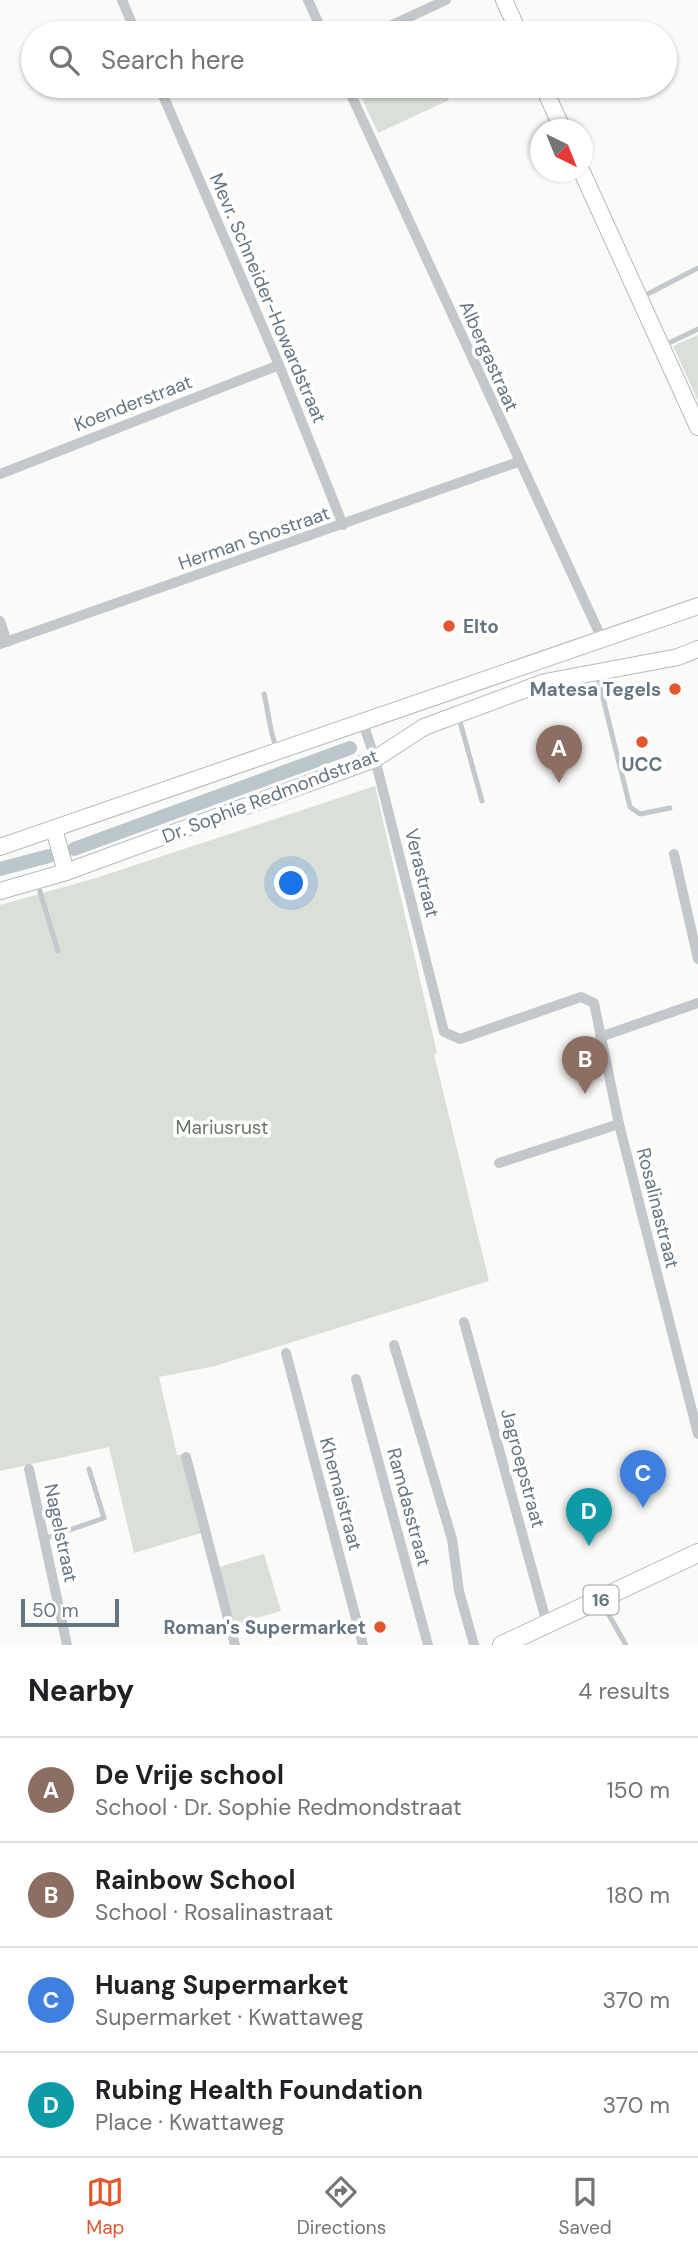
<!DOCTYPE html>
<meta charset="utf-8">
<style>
:root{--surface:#fff;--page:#f2f2f2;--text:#202124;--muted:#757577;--line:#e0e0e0;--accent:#e4572e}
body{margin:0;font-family:"DM Sans",sans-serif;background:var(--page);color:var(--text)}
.compass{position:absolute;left:530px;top:119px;width:63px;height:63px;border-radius:50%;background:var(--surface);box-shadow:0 2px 5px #0004;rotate:137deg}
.scale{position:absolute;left:21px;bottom:18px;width:98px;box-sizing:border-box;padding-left:7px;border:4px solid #657683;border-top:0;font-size:19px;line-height:24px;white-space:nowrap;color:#657683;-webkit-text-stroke:5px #fff;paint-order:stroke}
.you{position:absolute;left:292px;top:884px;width:24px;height:24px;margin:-18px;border:5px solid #fff;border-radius:50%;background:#1a73e8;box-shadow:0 0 0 10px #1a73e833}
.badge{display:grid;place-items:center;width:46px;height:46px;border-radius:50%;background:var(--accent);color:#fff;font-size:23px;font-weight:700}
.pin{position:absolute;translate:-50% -58px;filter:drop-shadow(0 2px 4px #0008)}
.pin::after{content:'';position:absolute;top:37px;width:24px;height:21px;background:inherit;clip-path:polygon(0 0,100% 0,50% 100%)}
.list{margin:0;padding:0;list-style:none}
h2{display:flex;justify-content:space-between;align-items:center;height:91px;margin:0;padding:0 28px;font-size:30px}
h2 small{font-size:23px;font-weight:400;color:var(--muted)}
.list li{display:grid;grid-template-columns:46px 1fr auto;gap:21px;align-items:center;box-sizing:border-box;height:105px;padding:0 28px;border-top:2px solid var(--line)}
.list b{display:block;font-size:26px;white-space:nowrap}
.list p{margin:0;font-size:23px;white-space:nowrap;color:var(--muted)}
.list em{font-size:23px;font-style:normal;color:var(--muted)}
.icon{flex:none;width:38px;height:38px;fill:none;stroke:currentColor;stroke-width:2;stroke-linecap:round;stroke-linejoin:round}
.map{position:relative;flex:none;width:698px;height:1645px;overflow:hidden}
.search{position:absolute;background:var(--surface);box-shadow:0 2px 5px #0004;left:21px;right:21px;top:21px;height:77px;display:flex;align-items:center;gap:18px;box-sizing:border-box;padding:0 24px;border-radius:38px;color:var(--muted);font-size:26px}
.sheet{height:511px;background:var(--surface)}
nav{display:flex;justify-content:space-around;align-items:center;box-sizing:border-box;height:98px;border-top:2px solid var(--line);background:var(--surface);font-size:19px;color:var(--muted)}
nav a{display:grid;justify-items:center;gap:4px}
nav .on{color:var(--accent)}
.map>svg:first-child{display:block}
.green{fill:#dadfd7}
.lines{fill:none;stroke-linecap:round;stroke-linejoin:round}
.canal{stroke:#bbc7cb;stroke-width:14}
.secondary-casing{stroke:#b3babf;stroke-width:18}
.primary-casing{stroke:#b5babe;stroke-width:20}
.lane{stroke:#c3c8cc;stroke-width:5}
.street{stroke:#c3c8cc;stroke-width:10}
.secondary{stroke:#fff;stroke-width:16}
.primary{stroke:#fff;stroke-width:18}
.poi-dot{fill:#e4572e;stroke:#fff;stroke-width:2.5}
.labels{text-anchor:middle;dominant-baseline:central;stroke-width:7;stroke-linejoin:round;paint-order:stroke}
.shield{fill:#fff;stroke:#939fa8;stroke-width:2}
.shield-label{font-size:18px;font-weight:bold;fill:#657683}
.street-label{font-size:19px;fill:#657683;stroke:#fff}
.poi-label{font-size:19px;font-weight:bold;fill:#657683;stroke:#fff;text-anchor:end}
.park-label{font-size:19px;fill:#687a64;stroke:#fff}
</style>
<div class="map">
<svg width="698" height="1645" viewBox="0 0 698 1645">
<rect width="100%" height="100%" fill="#fafaf8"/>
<g class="green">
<polygon points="356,86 443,86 449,100 378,133"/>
<polygon points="698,335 698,401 673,346"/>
<polygon points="375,786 437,1053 434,1054 489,1281 215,1366 159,1377 177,1455 181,1455 201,1533 134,1553 109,1447 0,1471 0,905 96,878"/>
<polygon points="264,1554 281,1611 235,1624 219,1567"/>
</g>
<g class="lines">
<g class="canal">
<polyline points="74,849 350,748"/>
<polyline points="0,869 49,856"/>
</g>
<defs>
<g id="secondary">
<polyline points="504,0 519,33"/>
<polyline points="543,86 563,130"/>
<polyline points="582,172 698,427"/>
<polyline points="54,829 66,872"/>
<polyline points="0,847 698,606"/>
<polyline points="0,891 66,872 375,759 424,727 545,682 678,657 698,649"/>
</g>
<polyline id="primary" points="502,1645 698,1553"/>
</defs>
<use href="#secondary" class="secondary-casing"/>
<use href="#primary" class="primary-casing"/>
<g class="lane">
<polyline points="642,297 698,268"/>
<polyline points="663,346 698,329"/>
<polyline points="597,674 630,807 640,814 670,808"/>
<path d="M 264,694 C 269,713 269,731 277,749"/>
<polyline points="459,718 482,801"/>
<polyline points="37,882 58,951"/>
<polyline points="44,1539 104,1518 89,1469"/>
<polyline points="602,1603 626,1645"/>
</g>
<g class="street">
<polyline points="122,0 136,33"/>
<polyline points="308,0 323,33"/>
<polyline points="375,33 446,0"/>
<polyline points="159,86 279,365 343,525"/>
<polyline points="347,86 602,639"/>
<polyline points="0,474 279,365"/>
<polyline points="0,621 7,642"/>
<polyline points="0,644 518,462"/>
<polyline points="363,723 375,759 444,1032 460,1039 581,997 594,1003 619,1124 698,1434"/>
<polyline points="674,854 698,959"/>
<polyline points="600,1037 698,1003"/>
<polyline points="499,1163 619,1124"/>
<polyline points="464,1322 547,1624"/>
<polyline points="394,1345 452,1539 459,1591 474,1645"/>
<polyline points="286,1353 363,1645"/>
<polyline points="356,1379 428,1645"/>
<polyline points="186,1457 235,1645"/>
<polyline points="29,1469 67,1645"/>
</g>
<use href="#secondary" class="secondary"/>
<use href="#primary" class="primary"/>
</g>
<g class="poi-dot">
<circle cx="449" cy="626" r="7"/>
<circle cx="675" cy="689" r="7"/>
<circle cx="642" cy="742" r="7"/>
<circle cx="380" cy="1627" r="7"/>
</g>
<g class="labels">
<rect class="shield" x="583.5" y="1585.5" width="35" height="29" rx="5"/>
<g class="shield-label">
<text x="601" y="1600">16</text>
</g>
<g class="street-label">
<text transform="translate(268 298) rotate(67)">Mevr. Schneider-Howardstraat</text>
<text transform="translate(489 356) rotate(66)">Albergastraat</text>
<text transform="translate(133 403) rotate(-21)">Koenderstraat</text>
<text transform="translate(254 538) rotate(-19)">Herman Snostraat</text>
<text transform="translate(270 796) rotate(-21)">Dr. Sophie Redmondstraat</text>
<text transform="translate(422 873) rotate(76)">Verastraat</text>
<text transform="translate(658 1208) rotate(76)">Rosalinastraat</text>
<text transform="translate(523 1468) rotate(75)">Jagroepstraat</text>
<text transform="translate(341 1494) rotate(75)">Khemaistraat</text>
<text transform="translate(409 1507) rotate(75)">Ramdasstraat</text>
<text transform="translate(61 1533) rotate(78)">Nagelstraat</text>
</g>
<g class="poi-label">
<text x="463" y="626" text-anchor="start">Elto</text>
<text x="661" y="689">Matesa Tegels</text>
<text x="642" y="764" text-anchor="middle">UCC</text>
<text x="366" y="1627">Roman's Supermarket</text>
</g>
<g class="park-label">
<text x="222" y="1127">Mariusrust</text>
</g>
</g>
</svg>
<svg class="compass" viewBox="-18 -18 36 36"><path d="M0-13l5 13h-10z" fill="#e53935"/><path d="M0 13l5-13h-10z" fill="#757577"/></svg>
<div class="scale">50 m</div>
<div class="you"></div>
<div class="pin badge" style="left:559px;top:783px;background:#8d6e63">A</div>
<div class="pin badge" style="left:585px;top:1094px;background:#8d6e63">B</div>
<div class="pin badge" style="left:643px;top:1508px;background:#3f7fe0">C</div>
<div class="pin badge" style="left:589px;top:1546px;background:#0f9aa8">D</div>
<div class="search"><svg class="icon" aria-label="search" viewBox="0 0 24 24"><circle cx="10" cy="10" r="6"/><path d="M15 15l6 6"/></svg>Search here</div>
</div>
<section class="sheet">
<h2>Nearby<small>4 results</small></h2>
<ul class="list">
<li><span class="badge" style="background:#8d6e63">A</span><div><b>De Vrije school</b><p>School · Dr. Sophie Redmondstraat</p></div><em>150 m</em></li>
<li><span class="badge" style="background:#8d6e63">B</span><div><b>Rainbow School</b><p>School · Rosalinastraat</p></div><em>180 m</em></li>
<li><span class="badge" style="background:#3f7fe0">C</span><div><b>Huang Supermarket</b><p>Supermarket · Kwattaweg</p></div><em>370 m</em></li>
<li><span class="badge" style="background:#0f9aa8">D</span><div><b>Rubing Health Foundation</b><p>Place · Kwattaweg</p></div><em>370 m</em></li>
</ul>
</section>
<nav>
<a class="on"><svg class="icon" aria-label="map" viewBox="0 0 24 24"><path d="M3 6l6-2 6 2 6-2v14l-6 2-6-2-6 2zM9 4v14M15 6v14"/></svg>Map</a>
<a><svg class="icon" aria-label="directions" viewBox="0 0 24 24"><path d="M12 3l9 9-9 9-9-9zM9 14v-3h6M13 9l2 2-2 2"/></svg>Directions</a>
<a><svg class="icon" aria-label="saved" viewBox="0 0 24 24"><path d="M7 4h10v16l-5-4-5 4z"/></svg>Saved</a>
</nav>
